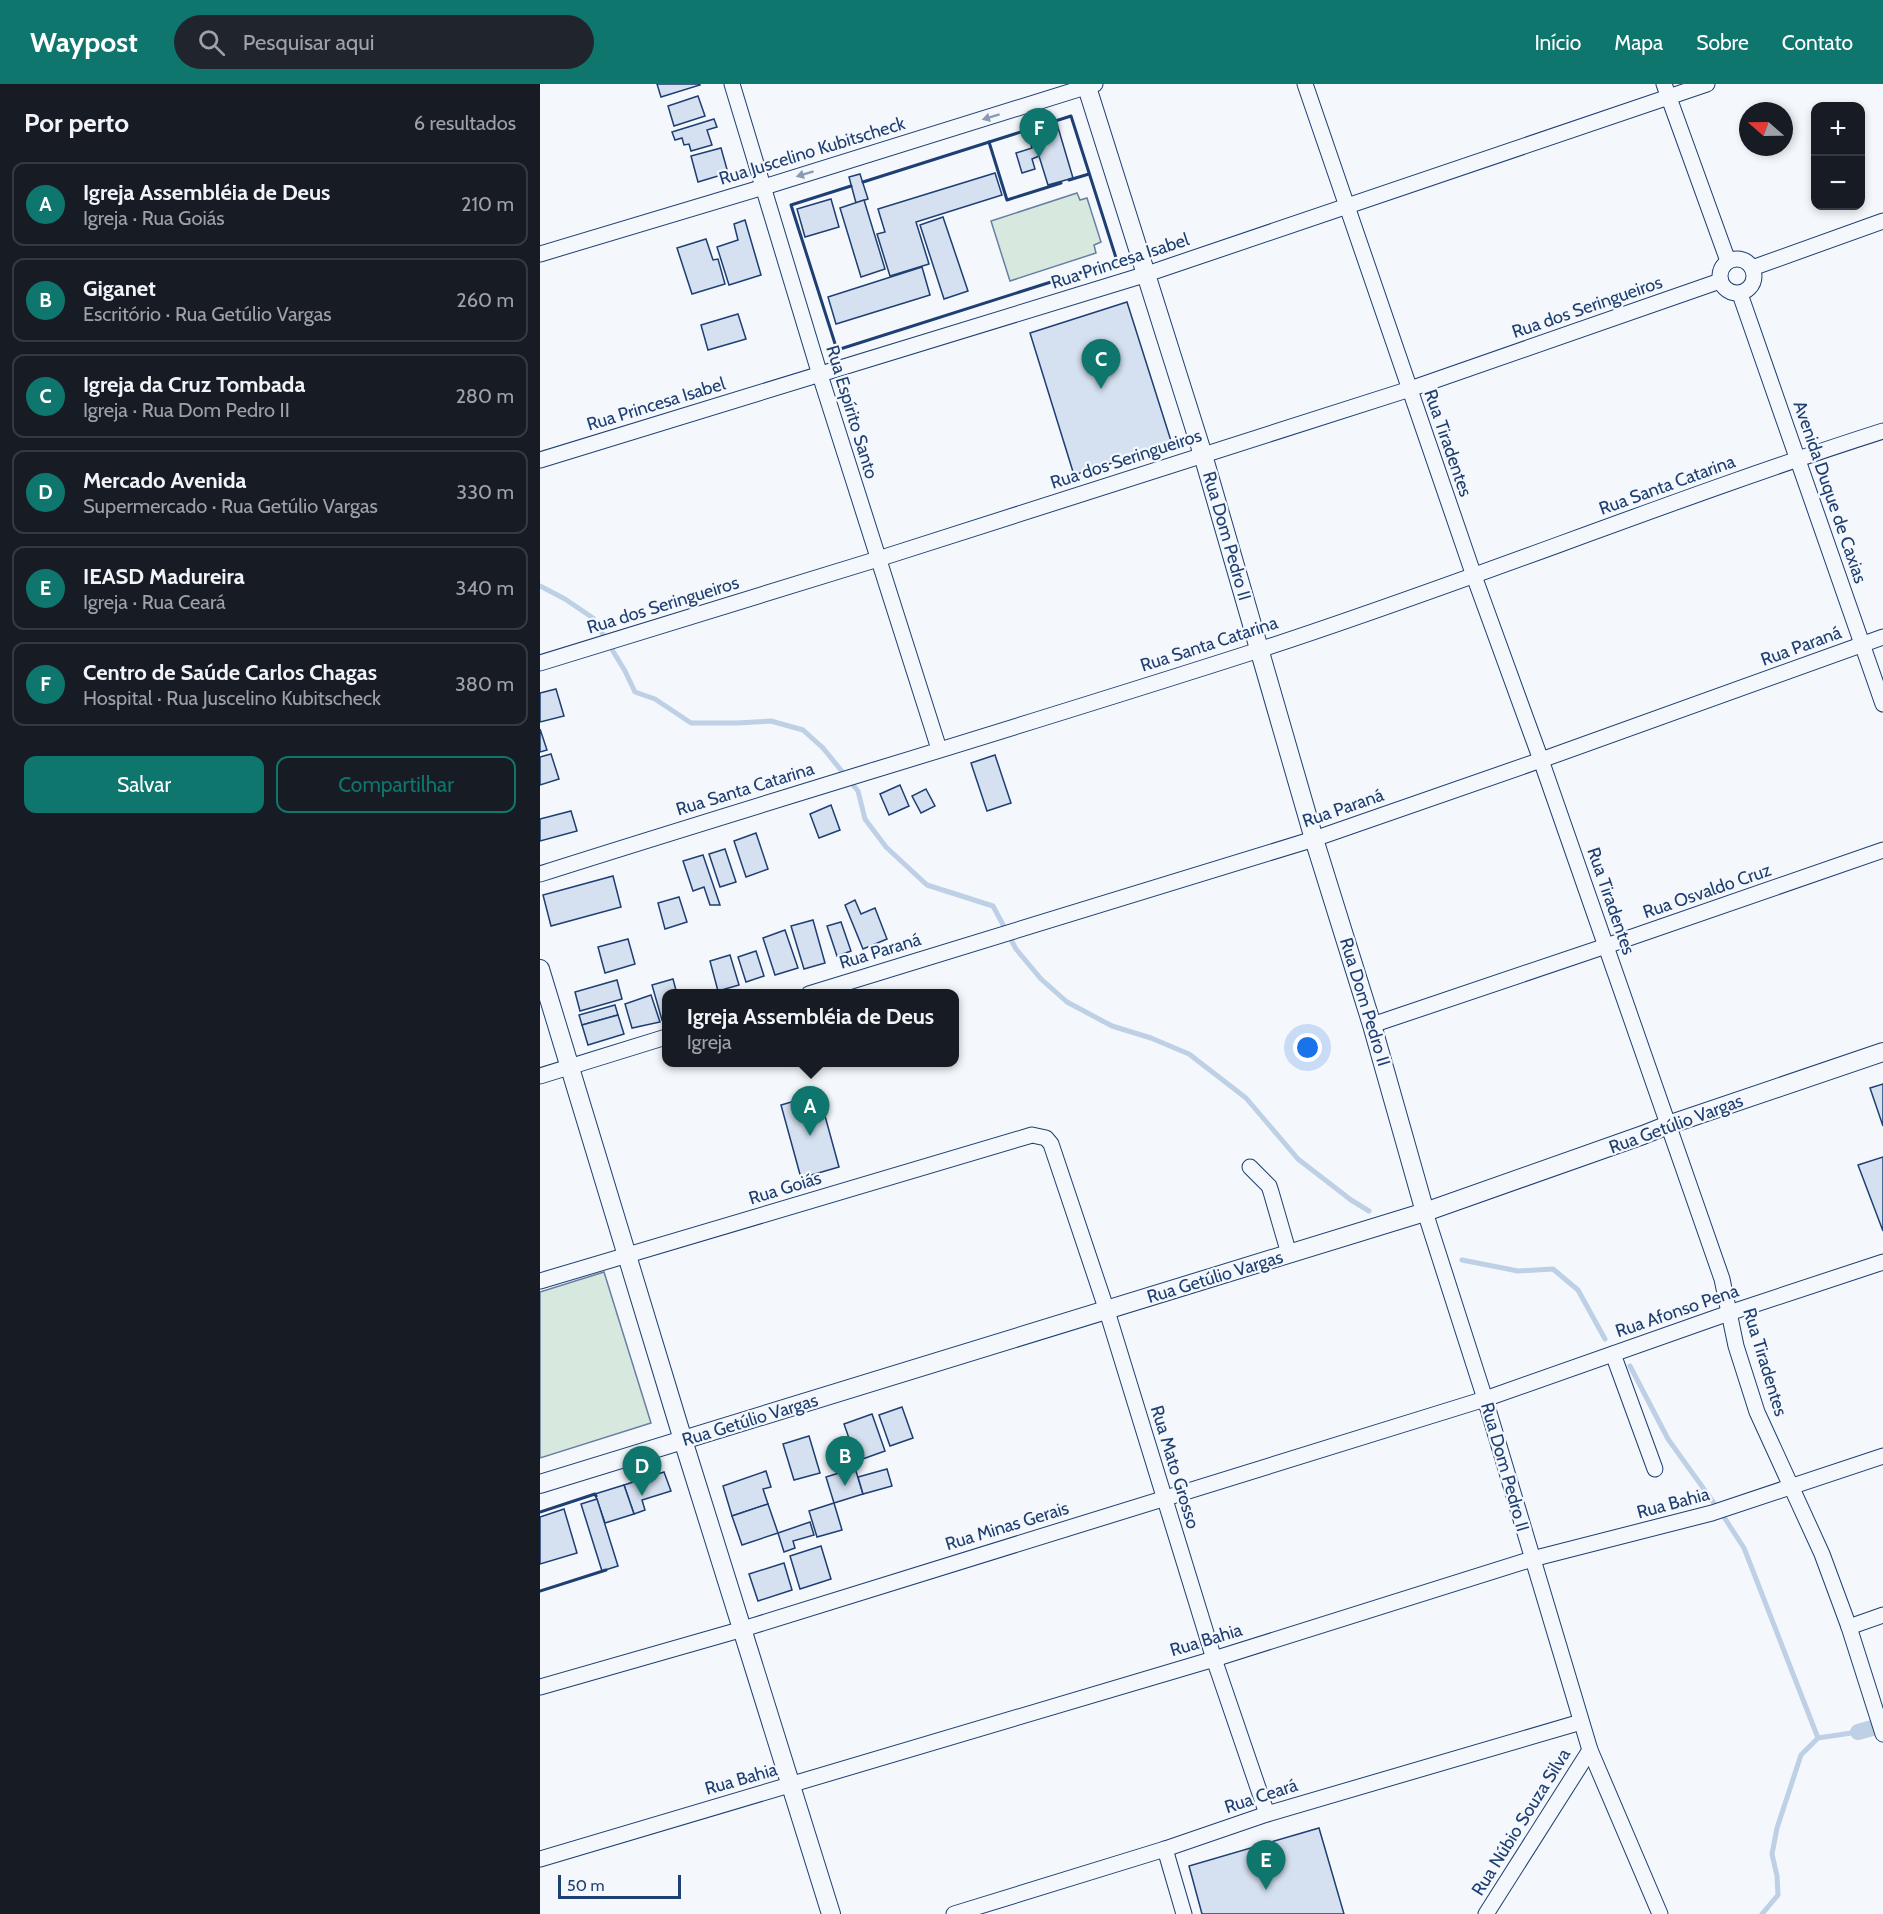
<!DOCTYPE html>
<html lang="pt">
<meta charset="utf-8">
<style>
:root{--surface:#171b24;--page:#20242c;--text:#f1f3f6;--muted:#9ea1a6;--line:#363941;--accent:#0f766e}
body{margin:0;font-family:Cabin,sans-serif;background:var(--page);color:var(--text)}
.controls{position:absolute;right:18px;top:18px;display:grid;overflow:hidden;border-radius:12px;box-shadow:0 3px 9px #0003}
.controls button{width:54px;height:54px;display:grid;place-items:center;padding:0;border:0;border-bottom:2px solid var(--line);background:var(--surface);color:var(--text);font:30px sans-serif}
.compass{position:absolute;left:1199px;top:18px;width:54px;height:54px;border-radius:50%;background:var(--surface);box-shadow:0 3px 9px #0003;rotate:290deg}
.scale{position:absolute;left:18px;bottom:15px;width:123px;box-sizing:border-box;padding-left:6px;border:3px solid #1d3f73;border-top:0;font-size:16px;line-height:21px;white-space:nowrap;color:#1d3f73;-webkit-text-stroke:4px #f4f7fb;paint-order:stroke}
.you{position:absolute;left:768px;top:964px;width:21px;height:21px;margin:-15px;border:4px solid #fff;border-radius:50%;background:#1a73e8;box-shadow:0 0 0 9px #1a73e833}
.badge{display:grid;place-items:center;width:39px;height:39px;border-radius:50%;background:var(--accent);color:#fff;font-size:20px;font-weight:700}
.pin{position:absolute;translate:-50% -50px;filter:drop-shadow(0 2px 3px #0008)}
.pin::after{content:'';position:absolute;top:32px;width:21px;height:18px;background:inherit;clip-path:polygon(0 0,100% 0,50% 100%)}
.popup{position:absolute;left:122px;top:905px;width:297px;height:78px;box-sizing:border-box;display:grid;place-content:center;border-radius:12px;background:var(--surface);filter:drop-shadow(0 2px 4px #0005);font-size:20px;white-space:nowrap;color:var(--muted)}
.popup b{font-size:22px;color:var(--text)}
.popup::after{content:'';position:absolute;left:50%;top:100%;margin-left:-12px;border:12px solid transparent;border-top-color:var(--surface)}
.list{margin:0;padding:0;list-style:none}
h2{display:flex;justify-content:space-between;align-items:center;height:78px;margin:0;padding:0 24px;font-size:26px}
h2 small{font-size:20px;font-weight:400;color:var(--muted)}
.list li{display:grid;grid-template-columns:39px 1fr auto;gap:18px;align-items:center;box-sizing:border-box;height:84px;margin:0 12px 12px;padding:0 12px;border:2px solid var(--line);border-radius:12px}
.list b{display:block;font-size:22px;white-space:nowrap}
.list p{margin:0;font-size:20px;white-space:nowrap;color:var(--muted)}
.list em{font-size:20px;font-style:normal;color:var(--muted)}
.actions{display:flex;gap:12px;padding:18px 24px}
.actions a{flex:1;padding:14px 0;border:2px solid var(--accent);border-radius:12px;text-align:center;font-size:21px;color:var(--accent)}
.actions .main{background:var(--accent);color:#fff}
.icon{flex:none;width:33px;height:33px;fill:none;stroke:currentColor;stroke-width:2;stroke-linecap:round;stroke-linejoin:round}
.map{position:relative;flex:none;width:1343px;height:1830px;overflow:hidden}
header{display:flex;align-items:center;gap:36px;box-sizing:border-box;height:84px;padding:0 30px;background:var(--accent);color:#fff}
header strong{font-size:28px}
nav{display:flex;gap:33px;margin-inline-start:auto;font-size:21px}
.search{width:420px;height:54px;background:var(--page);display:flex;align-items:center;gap:15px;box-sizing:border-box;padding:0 21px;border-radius:33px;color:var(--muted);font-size:22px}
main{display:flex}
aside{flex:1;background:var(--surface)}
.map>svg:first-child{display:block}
.green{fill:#d7e8df;stroke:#687fa3;stroke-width:1.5}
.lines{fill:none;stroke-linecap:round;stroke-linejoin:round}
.stream{stroke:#bed0e5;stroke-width:5}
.canal{stroke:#bed0e5;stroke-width:16}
.building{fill:#d5e0f0;stroke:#1d3f73;stroke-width:1.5}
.minor-casing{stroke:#1d3f73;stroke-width:17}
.tertiary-casing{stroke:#1d3f73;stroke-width:20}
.minor{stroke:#f4f7fb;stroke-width:15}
.tertiary{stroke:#f4f7fb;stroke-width:18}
.wall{stroke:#1d3f73;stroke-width:3}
.oneway{fill:#889bb7}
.labels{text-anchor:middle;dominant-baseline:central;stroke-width:4.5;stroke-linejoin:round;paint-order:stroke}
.street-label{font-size:18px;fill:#1d3f73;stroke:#f4f7fb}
</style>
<header>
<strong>Waypost</strong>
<div class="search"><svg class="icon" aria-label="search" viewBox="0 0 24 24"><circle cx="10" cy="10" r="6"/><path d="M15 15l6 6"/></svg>Pesquisar aqui</div>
<nav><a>Início</a><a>Mapa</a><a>Sobre</a><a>Contato</a></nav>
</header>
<main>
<aside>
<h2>Por perto<small>6 resultados</small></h2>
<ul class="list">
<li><span class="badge">A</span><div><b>Igreja Assembléia de Deus</b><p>Igreja · Rua Goiás</p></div><em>210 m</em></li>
<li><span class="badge">B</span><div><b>Giganet</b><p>Escritório · Rua Getúlio Vargas</p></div><em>260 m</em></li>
<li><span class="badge">C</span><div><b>Igreja da Cruz Tombada</b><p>Igreja · Rua Dom Pedro II</p></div><em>280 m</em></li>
<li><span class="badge">D</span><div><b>Mercado Avenida</b><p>Supermercado · Rua Getúlio Vargas</p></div><em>330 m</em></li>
<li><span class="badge">E</span><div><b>IEASD Madureira</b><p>Igreja · Rua Ceará</p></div><em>340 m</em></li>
<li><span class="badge">F</span><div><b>Centro de Saúde Carlos Chagas</b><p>Hospital · Rua Juscelino Kubitscheck</p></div><em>380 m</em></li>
</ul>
<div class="actions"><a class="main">Salvar</a><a>Compartilhar</a></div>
</aside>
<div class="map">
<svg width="1343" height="1830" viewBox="0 0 1343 1830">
<rect width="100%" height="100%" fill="#f4f7fb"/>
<g class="green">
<polygon points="537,109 540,116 547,114 561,158 554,161 556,169 470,197 451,137"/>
<polygon points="64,1188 111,1339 0,1374 0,1208"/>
</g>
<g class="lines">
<g class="stream">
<polyline points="0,502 25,515 53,534 85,587 95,608 115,615 151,639 197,639 231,637 263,646 283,664 318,707 325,735 346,763 387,801 453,822 476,865 501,895 527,918 572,942 611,954 649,970 706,1014 758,1075 811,1116 829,1127"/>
<polyline points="922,1176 978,1187 1013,1185 1038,1206 1065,1255"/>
<polyline points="1090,1282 1128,1355 1184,1433 1204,1464 1278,1654"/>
<polyline points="1222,1830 1238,1811 1237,1792 1232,1770 1237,1744 1261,1671 1278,1654 1318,1648"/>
</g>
<polyline class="canal" points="1318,1648 1343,1641"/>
</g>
<g class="building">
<polygon points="117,0 159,0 160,1 121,13"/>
<polygon points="158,12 165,32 134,42 128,22"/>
<polygon points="174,35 177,43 167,46 172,61 151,67 149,60 144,61 142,54 135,56 132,48"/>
<polygon points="517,40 533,94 508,101 499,72 492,75 495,85 482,89 476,69 492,64 488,50"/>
<polygon points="181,64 188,89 158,98 151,72"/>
<polygon points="455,89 462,111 376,138 389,180 350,192 337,150 345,148 338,125"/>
<polygon points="320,90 328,115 316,119 309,93"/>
<polygon points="291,115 299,143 265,153 257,125"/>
<polygon points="324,116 345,185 321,193 300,124"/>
<polygon points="403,133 428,207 404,215 380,141"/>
<polygon points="205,136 221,191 189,201 177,163 198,156 194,140"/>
<polygon points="166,155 173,176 178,175 185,200 152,210 137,164"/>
<polygon points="382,183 390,211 296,240 288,213"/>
<polygon points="587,218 632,360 534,391 490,249"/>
<polygon points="198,230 206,255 168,266 161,241"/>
<polygon points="16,605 24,632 0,638 0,609"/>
<polygon points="0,645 7,666 0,668"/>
<polygon points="11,670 19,695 0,701 0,673"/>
<polygon points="455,671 471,719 447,727 431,679"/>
<polygon points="360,701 369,722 349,731 340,710"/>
<polygon points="386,705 395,722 381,729 372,712"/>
<polygon points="291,721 300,746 279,754 270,730"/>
<polygon points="31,727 37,747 0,757 0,735"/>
<polygon points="216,749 228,785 206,793 194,757"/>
<polygon points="185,765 196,798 180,803 169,770"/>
<polygon points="163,771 180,821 170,821 164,803 153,807 143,777"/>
<polygon points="73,792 81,823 11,842 3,811"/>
<polygon points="139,813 147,838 125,845 118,819"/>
<polygon points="315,816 321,830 335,824 347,855 323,865 305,821"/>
<polygon points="273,836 285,879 264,885 251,842"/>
<polygon points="301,838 311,867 297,872 287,842"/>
<polygon points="245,846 258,884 235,891 223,854"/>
<polygon points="88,855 95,880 65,889 58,863"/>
<polygon points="216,867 224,892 206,898 198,873"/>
<polygon points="190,871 199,901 178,907 170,877"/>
<polygon points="133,895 137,910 126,910 126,935 122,936 112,901"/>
<polygon points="77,896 82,915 40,927 35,908"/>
<polygon points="111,911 120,938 92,944 85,920"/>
<polygon points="75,921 78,931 42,941 39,931"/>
<polygon points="78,931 84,950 48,961 42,941"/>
<polygon points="1343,1000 1343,1042 1330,1004"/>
<polygon points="279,1010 299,1083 261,1094 241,1021"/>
<polygon points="1343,1073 1343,1147 1318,1081"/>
<polygon points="362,1323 373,1354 350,1362 339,1331"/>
<polygon points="332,1330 345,1367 317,1377 304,1340"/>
<polygon points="269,1352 280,1389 254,1396 243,1360"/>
<polygon points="315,1384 323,1410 294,1419 286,1393"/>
<polygon points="347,1385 352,1402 323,1410 318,1393"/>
<polygon points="226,1387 231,1403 223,1405 228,1420 192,1432 183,1402"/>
<polygon points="124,1388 131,1407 102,1416 105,1426 94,1430 84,1401"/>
<polygon points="84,1401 94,1430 65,1439 55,1410"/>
<polygon points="57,1415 78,1482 62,1487 41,1420"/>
<polygon points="294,1419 302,1446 277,1453 269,1427"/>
<polygon points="228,1420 238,1449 202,1461 192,1432"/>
<polygon points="24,1425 37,1469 0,1480 0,1433"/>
<polygon points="270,1438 274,1451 253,1457 255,1464 244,1468 238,1449"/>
<polygon points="281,1462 291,1495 260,1505 250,1472"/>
<polygon points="244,1479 252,1506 218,1517 209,1490"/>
<polygon points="779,1744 804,1830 662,1830 649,1782"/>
</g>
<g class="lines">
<defs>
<g id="minor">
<polyline points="192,0 280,291 399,665"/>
<polyline points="765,0 934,492 1001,676 1182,1195 1196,1262 1217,1328 1282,1470 1309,1543 1343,1650"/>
<polyline points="1124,0 1188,177"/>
<polyline points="0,170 224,103 555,0"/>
<circle cx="1197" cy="192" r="17"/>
<polyline points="1212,184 1343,137"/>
<polyline points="1200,210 1343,620"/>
<polyline points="0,376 607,190 1167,0"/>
<polyline points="0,579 338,475 870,305 1180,197"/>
<path d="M 0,790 C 239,714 480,643 719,566 C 929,498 1133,414 1343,347"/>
<polyline points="269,910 774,755 1001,676 1343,553"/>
<polyline points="832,941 1066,862 1343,766"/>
<polyline points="0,992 126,953"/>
<polyline points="710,1083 729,1102 731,1108 749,1170"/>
<polyline points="885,1128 945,1315 1050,1666 1120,1830"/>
<polyline points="0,1197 492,1051 506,1054 511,1060 567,1227 674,1575 727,1730"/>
<polyline points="1073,1270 1115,1385"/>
<polyline points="1309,1543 1343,1531"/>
<polyline points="0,1603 203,1545 945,1315 1189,1229 1343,1178"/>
<polyline points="625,1765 644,1830"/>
<polyline points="0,1775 674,1575 992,1475 1172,1429 1343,1372"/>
<polyline points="414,1830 625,1765 727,1730 1041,1638"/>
<polyline points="946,1830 1050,1666"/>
</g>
<g id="tertiary">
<polyline points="546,0 663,371 774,755 832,941 885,1128"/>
<polyline points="0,885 143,1356 291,1830"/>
<polyline points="0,1400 885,1128 1103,1051 1128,1041 1343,968"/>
</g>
</defs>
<use href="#minor" class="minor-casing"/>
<use href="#tertiary" class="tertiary-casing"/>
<use href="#minor" class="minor"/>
<use href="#tertiary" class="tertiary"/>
<g class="wall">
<polyline points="449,58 467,116 521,99"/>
<polyline points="529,96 549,90"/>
<polyline points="311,102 251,121 297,266 577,177 531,32 323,98"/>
<polyline points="0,1428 55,1410 56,1412"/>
<polyline points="0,1507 66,1486"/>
</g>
</g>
<defs><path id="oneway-solid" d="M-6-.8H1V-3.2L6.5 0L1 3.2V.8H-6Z" transform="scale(1.5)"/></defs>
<g class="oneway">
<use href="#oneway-solid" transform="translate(451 33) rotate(163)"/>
<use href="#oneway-solid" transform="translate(265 90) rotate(163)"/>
</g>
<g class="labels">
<g class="street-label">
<text transform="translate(272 67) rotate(-17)">Rua Juscelino Kubitscheck</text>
<text transform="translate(580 177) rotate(-18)">Rua Princesa Isabel</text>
<text transform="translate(1047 223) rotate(-19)">Rua dos Seringueiros</text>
<text transform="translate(116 320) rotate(-17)">Rua Princesa Isabel</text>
<text transform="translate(312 328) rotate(73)">Rua Espírito Santo</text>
<text transform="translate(908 359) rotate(71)">Rua Tiradentes</text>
<text transform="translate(586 375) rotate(-18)">Rua dos Seringueiros</text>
<text transform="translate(1127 401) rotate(-20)">Rua Santa Catarina</text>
<text transform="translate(1290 408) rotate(71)">Avenida Duque de Caxias</text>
<text transform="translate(687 452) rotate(74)">Rua Dom Pedro II</text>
<text transform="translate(123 521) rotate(-17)">Rua dos Seringueiros</text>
<text transform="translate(669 560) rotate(-18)">Rua Santa Catarina</text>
<text transform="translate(1261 562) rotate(-20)">Rua Paraná</text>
<text transform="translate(205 705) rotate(-17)">Rua Santa Catarina</text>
<text transform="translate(803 724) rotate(-19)">Rua Paraná</text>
<text transform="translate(1167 807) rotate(-19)">Rua Osvaldo Cruz</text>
<text transform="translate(1071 817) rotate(71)">Rua Tiradentes</text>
<text transform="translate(340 867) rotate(-17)">Rua Paraná</text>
<text transform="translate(825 918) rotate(73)">Rua Dom Pedro II</text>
<text transform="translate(1136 1040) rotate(-20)">Rua Getúlio Vargas</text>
<text transform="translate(245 1104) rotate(-17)">Rua Goiás</text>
<text transform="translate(675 1193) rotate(-17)">Rua Getúlio Vargas</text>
<text transform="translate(1137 1227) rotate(-19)">Rua Afonso Pena</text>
<text transform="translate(1225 1278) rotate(73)">Rua Tiradentes</text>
<text transform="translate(210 1336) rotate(-17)">Rua Getúlio Vargas</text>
<text transform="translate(635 1383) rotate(73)">Rua Mato Grosso</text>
<text transform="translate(965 1383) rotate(74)">Rua Dom Pedro II</text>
<text transform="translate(1133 1419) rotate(-15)">Rua Bahia</text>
<text transform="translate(467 1442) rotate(-17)">Rua Minas Gerais</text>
<text transform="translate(666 1556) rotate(-17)">Rua Bahia</text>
<text transform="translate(201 1695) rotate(-16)">Rua Bahia</text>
<text transform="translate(721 1712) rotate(-18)">Rua Ceará</text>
<text transform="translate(981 1738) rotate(-58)">Rua Núbio Souza Silva</text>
</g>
</g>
</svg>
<div class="controls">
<button>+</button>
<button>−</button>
</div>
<svg class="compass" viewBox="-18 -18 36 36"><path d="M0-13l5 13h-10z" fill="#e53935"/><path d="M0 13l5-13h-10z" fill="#9ea1a6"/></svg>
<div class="scale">50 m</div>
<div class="you"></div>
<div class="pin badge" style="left:270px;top:1052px">A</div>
<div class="popup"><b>Igreja Assembléia de Deus</b>Igreja</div>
<div class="pin badge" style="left:305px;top:1402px">B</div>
<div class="pin badge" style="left:561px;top:305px">C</div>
<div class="pin badge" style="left:102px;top:1412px">D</div>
<div class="pin badge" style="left:726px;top:1806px">E</div>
<div class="pin badge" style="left:499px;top:74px">F</div>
</div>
</main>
